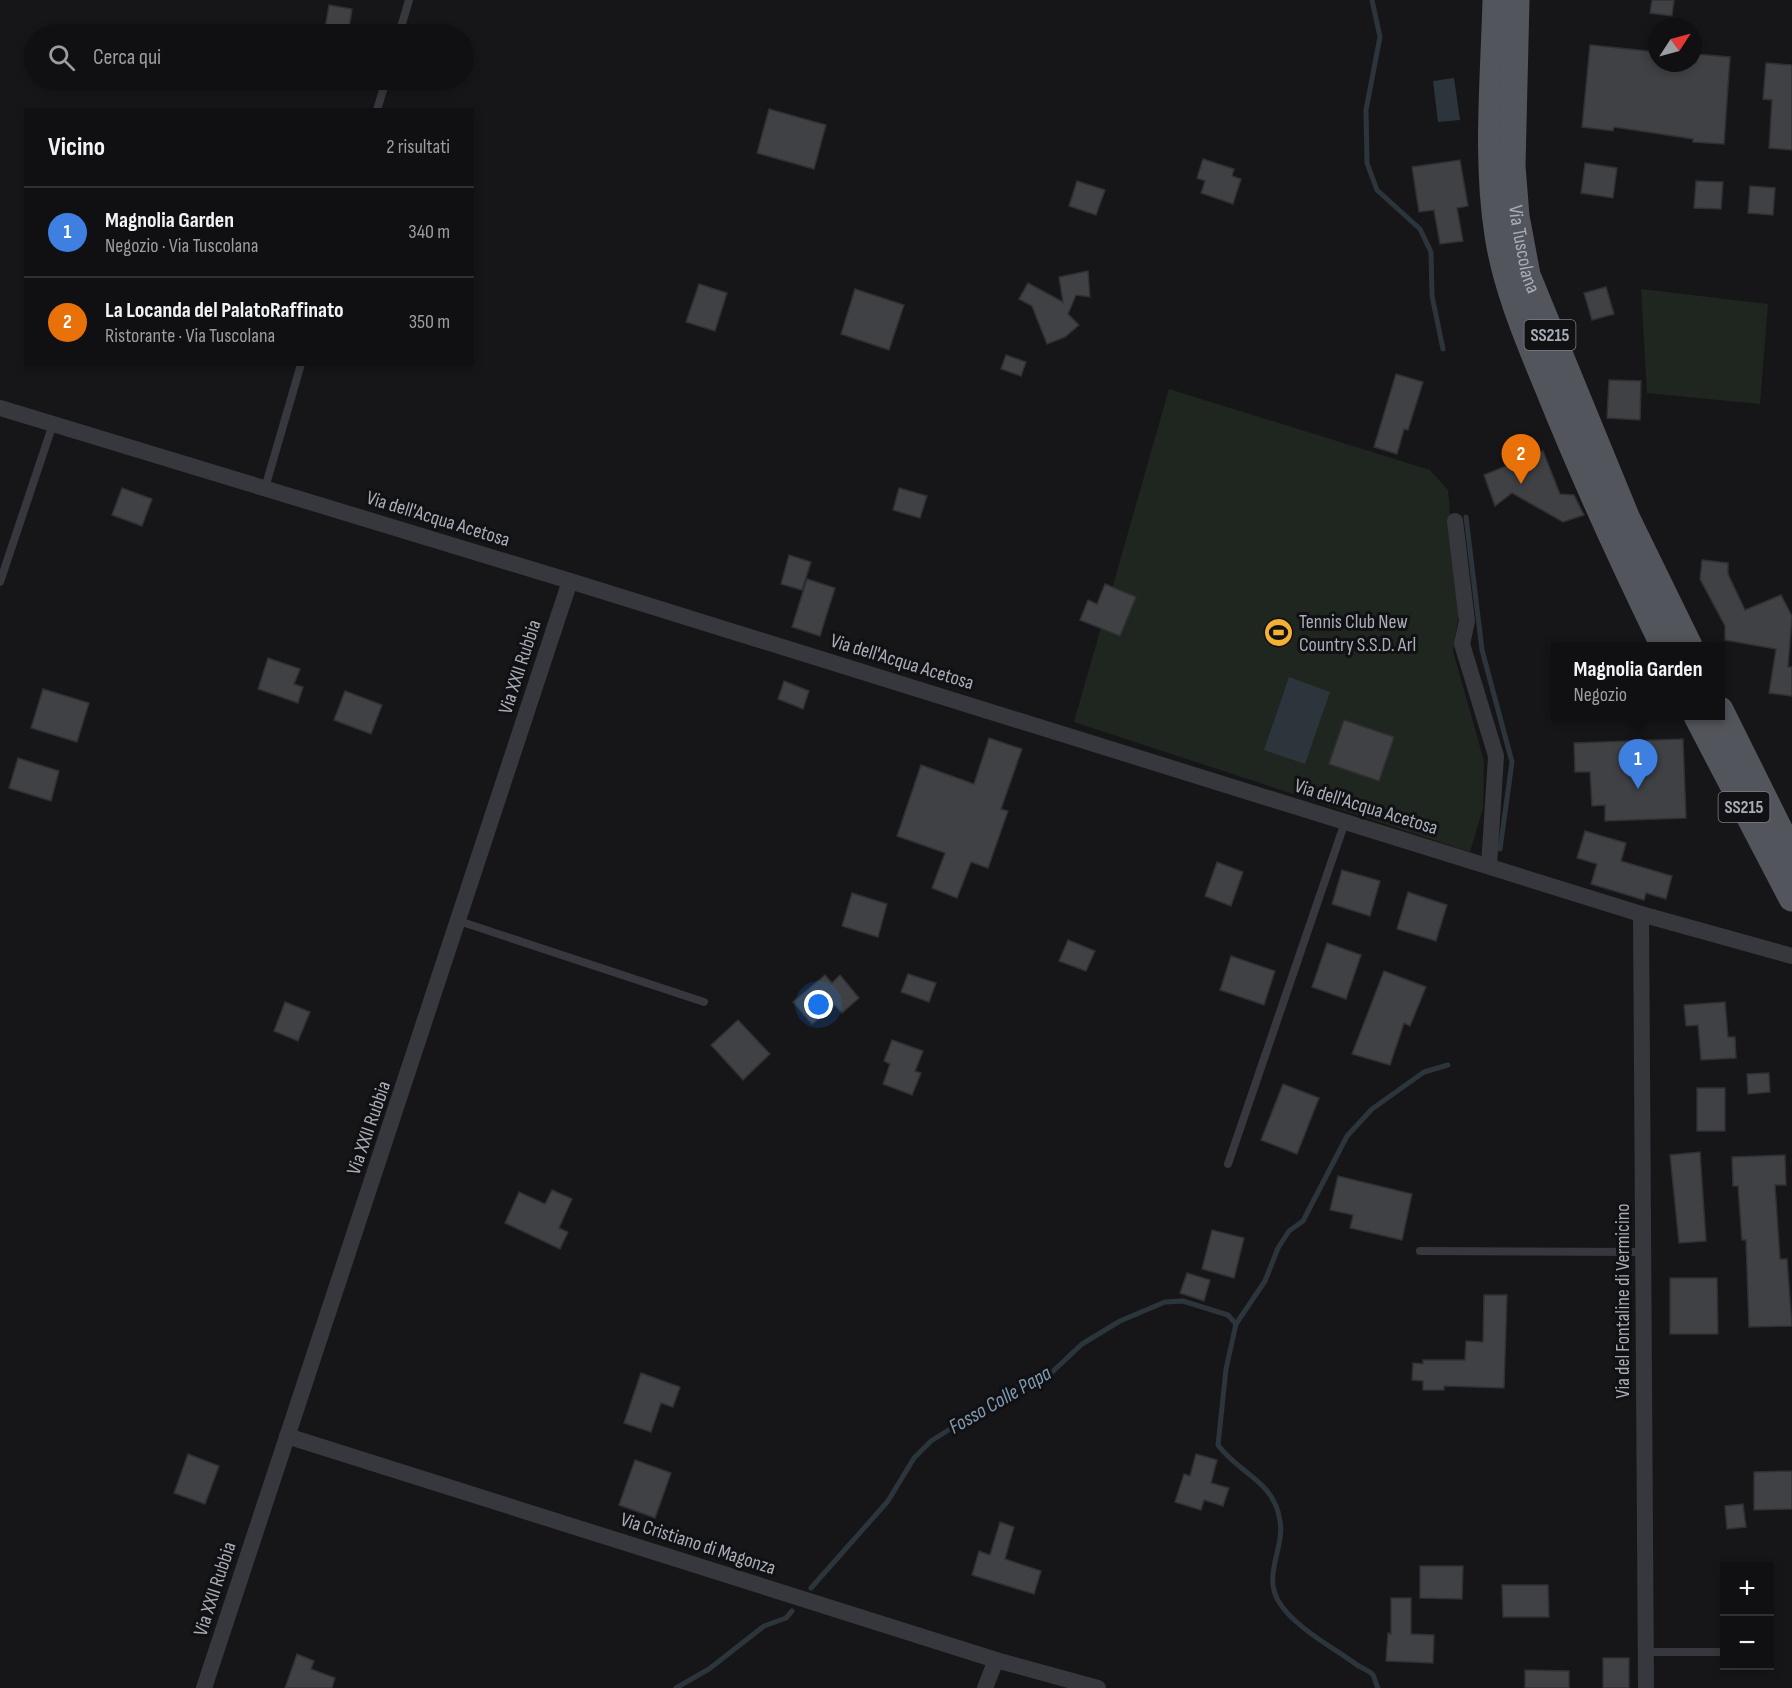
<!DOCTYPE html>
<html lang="it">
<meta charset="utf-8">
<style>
:root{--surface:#101012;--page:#1e1e20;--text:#f1f3f6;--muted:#9c9d9f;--line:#303032;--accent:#7c3aed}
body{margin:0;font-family:"Sofia Sans Condensed",sans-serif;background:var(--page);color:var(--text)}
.controls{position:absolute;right:18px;bottom:18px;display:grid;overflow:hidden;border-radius:0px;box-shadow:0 3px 9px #0003}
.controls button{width:54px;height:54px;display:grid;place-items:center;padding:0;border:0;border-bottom:2px solid var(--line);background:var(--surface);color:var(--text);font:30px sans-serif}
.compass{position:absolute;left:1648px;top:18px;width:54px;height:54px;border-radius:50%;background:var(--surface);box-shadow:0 3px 9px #0003;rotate:54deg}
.you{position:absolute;left:819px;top:1005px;width:21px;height:21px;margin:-15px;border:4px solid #fff;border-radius:50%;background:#1a73e8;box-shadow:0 0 0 9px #1a73e833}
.badge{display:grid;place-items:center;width:39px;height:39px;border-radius:50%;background:var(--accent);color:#fff;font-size:20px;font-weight:700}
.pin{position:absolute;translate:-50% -50px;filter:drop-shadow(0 2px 3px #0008)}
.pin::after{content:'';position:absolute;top:32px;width:21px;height:18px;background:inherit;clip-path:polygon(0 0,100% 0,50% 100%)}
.popup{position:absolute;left:1551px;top:642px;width:174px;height:78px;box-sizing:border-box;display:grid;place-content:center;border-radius:0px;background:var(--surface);filter:drop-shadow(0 2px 4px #0005);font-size:20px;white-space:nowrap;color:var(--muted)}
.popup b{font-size:22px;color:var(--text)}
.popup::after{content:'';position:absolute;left:50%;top:100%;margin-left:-12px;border:12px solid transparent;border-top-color:var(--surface)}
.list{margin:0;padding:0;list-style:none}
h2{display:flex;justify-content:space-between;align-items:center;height:78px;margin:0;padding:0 24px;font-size:26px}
h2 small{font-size:20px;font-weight:400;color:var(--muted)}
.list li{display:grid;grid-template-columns:39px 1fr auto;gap:18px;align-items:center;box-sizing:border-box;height:90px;padding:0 24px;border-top:2px solid var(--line)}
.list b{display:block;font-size:22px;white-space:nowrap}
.list p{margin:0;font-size:20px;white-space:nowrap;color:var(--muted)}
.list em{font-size:20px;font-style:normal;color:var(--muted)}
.icon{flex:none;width:33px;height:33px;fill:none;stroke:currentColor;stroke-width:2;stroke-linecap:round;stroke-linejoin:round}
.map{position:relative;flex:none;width:1792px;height:1688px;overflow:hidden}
.search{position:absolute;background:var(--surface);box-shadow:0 3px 9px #0003;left:24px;top:24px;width:450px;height:66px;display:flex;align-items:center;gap:15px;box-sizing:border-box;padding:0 21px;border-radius:33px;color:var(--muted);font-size:22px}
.panel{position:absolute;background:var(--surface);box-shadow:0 3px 9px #0003;left:24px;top:108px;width:450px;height:258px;border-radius:0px}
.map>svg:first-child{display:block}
.green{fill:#1e261f}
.water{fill:#2c353c}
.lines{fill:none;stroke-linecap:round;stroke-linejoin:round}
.stream{stroke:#2c353c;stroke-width:5}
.building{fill:#404145;stroke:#303034;stroke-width:1.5}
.lane{stroke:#37383d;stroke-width:8}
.street{stroke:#37383d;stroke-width:16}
.primary{stroke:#53555c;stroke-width:27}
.labels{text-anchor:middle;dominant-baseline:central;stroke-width:6;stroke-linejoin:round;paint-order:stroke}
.shield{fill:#111113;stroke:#7b7e86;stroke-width:1.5}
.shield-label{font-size:18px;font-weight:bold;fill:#a8adb8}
.street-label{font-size:20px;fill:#a8adb8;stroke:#111113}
.poi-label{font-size:20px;fill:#a8adb8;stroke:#111113;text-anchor:start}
.water-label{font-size:21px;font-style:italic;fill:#7f9bb3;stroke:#111113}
</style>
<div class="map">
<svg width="1792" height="1688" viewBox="0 0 1792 1688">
<rect width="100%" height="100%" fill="#161618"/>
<g class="green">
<polygon points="1641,289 1768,304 1760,404 1647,393"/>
<polygon points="1169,389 1430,470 1448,490 1459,614 1453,651 1484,761 1483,808 1470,852 1074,722"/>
</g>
<g class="water">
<polygon points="1454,78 1460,120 1438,122 1433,81"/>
<polygon points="1289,677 1330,692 1305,764 1264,750"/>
</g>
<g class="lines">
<g class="stream">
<polyline points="1372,0 1380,37 1366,110 1367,163 1377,190 1420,229 1431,252 1432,296 1443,349"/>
<polyline points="1466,517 1482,650 1512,762 1500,849"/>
<polyline points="811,1588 888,1501 914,1458 931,1441 1017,1387 1049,1375 1082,1344 1120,1321 1165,1302 1183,1301 1228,1315 1236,1324"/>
<polyline points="676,1688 709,1669 764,1626 786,1618 792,1611"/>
<path d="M 1378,1688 C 1376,1685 1375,1678 1373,1675 C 1370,1671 1362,1668 1357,1665 C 1334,1648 1294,1627 1279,1602 C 1262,1575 1285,1548 1280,1521 C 1274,1480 1239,1474 1218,1445 L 1226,1369 L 1236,1324 L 1265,1281 L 1278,1248 L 1289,1231 L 1303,1221 L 1347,1136 L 1372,1109 L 1424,1072 L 1448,1065"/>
</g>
</g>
<g class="building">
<polygon points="1652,0 1674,0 1672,16 1650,13"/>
<polygon points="329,5 352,9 348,34 324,34"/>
<polygon points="1590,45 1657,52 1657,63 1696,63 1696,54 1730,57 1724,144 1693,142 1693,139 1614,127 1613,131 1582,127"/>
<polygon points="1766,63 1792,65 1792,150 1769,148 1772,100 1763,99"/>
<polygon points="769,109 826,125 814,169 757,153"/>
<polygon points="1203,159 1234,169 1232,176 1241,179 1233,204 1201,193 1205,181 1197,178"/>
<polygon points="1460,160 1468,206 1457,208 1463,241 1440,244 1434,210 1419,212 1412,167"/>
<polygon points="1585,163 1617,168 1613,198 1581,193"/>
<polygon points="1077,181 1105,190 1096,215 1069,206"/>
<polygon points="1696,181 1723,182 1721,209 1694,208"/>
<polygon points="1750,186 1775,188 1773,215 1748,213"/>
<polygon points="1088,271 1090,297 1076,295 1068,314 1079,325 1065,337 1047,344 1032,306 1019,299 1028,283 1063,302 1059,277"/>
<polygon points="699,284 727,293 715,331 686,322"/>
<polygon points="1606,287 1614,314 1592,320 1584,293"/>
<polygon points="855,289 904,305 889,350 841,334"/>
<polygon points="1006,355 1026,362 1021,376 1001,369"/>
<polygon points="1396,374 1423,382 1408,430 1404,429 1397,454 1374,447"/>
<polygon points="1609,380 1641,381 1640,420 1607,418"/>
<polygon points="1543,451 1560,494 1574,495 1584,515 1563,522 1512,493 1495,506 1484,475"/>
<polygon points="122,488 152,499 142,526 112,515"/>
<polygon points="899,488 927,496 920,518 893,510"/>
<polygon points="789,555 811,562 802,590 781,584"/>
<polygon points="1702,560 1728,563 1728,574 1745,610 1781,595 1792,616 1788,667 1792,667 1792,696 1769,693 1776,649 1725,640 1725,626 1700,579"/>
<polygon points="807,579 835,588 820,636 792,627"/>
<polygon points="1105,584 1136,597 1120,636 1080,620 1088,600 1097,604"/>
<polygon points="268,658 300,669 294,684 303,687 298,703 258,689"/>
<polygon points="784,681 809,691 803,709 778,699"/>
<polygon points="43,689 89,703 77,742 31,728"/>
<polygon points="345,691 382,705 371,734 334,720"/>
<polygon points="1344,720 1394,737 1379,781 1329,764"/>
<polygon points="989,738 1022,749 1001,809 1008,811 988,868 971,862 957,898 932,888 945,853 897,836 921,765 974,784"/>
<polygon points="1683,739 1686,818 1605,821 1605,805 1592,806 1590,772 1575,772 1574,743"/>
<polygon points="18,758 59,771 51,801 9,788"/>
<polygon points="1585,831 1626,843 1621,861 1672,876 1666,899 1646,893 1644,900 1591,884 1597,864 1577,858"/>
<polygon points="1217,862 1243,872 1231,906 1205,896"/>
<polygon points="1342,870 1380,881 1370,916 1332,904"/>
<polygon points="1408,892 1447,905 1436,941 1397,929"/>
<polygon points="852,893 887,904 878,937 842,926"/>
<polygon points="1068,940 1095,951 1086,971 1059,961"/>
<polygon points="1327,943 1361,955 1346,999 1312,987"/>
<polygon points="1231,956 1275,971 1264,1005 1220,990"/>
<polygon points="1384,971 1426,987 1410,1026 1404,1023 1390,1065 1352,1054"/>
<polygon points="908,974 936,983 929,1002 901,992"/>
<polygon points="825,975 832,983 840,975 859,998 842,1013 835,1005 812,1024 793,1002"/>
<polygon points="285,1002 310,1012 298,1041 274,1031"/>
<polygon points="1725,1002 1728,1037 1735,1037 1736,1058 1701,1060 1698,1025 1686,1026 1684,1005"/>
<polygon points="738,1020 770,1054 743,1080 711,1045"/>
<polygon points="892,1040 923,1051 915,1071 921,1073 912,1095 883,1084 890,1064 884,1061"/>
<polygon points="1769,1073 1770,1092 1748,1094 1747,1074"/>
<polygon points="1283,1084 1319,1098 1297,1154 1261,1140"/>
<rect x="1697" y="1088" width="28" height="43"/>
<polygon points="1700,1152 1706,1241 1679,1243 1670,1155"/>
<polygon points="1785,1155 1786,1185 1775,1185 1780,1259 1787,1259 1792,1326 1749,1327 1746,1240 1742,1240 1738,1186 1733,1186 1732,1157"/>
<polygon points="1338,1176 1412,1194 1402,1240 1350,1228 1353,1215 1330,1210"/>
<polygon points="552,1190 572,1199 559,1228 568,1232 560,1249 505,1223 519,1192 545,1204"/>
<polygon points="1212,1230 1244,1238 1234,1278 1202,1269"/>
<polygon points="1187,1273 1210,1280 1204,1301 1180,1293"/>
<polygon points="1670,1278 1717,1278 1718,1334 1670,1334"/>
<polygon points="1484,1295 1507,1295 1504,1388 1444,1386 1444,1390 1423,1390 1423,1381 1412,1380 1413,1363 1423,1364 1423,1360 1465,1360 1466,1341 1483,1342"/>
<polygon points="641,1373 680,1387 673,1407 661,1403 651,1432 624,1423"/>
<polygon points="188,1454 219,1466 205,1504 174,1493"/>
<polygon points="1196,1454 1217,1460 1211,1483 1229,1488 1223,1506 1204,1500 1201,1510 1175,1502 1184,1474 1190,1476"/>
<polygon points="635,1460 671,1473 655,1518 619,1505"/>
<polygon points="1792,1471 1792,1509 1754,1510 1754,1472"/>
<polygon points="1743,1504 1746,1527 1727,1529 1725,1506"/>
<polygon points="1000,1522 1014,1527 1005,1559 1041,1571 1034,1594 972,1575 979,1551 990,1555"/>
<polygon points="1420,1566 1463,1566 1462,1599 1420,1598"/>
<polygon points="1502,1585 1548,1585 1549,1617 1503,1617"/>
<polygon points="1391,1598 1411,1598 1411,1634 1434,1635 1433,1663 1386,1661 1388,1633 1391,1634"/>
<polygon points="297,1654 314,1661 311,1669 335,1678 332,1688 285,1688"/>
<rect x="1603" y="1658" width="26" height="30"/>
<polygon points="1525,1670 1569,1671 1569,1688 1525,1688"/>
</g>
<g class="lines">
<g class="lane">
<polyline points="399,34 409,0"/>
<polyline points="377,110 386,80"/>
<polyline points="265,488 301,364"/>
<polyline points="0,582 53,424"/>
<polyline points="459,921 704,1002"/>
<polyline points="1228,1164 1345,822"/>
<polyline points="1420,1251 1643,1252"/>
<polyline points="1645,1652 1724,1652"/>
</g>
<g class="street">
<polyline points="0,408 570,581 1641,914 1792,956"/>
<polyline points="1455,521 1467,621 1462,644 1496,756 1489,866"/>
<polyline points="1641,914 1646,1688"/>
<polyline points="287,1436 996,1660 1098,1688"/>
<polyline points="204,1688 570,581"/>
<polyline points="985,1688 996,1660"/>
</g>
<g class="primary">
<path d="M 1496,0 C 1494,77 1486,159 1498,235 C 1506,288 1529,341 1549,390 C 1584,477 1623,562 1664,646"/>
<path id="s1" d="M 1516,0 L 1512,166 L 1516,216 L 1527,275 L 1627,519 L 1689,646"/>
<polyline points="1720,710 1792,855"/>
<polyline points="1697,716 1792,898"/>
</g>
</g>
<defs>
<symbol id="stadium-disc" viewBox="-11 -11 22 22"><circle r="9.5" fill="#f2b134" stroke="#111113"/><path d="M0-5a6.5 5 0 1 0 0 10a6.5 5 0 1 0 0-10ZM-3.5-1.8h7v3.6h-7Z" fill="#111"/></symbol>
</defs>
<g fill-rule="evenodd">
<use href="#stadium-disc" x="1262" y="616" width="33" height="33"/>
</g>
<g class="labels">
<g class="shield">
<rect x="1524.5" y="320" width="51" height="30" rx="4.5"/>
<rect x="1718.5" y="792" width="51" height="30" rx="4.5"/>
</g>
<g class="shield-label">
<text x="1550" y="335">SS215</text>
<text x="1744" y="807">SS215</text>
</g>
<g class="street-label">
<text stroke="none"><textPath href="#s1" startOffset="250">Via Tuscolana</textPath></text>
<text transform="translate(438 519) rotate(17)">Via dell'Acqua Acetosa</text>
<text transform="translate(902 662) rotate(17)">Via dell'Acqua Acetosa</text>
<text transform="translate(520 667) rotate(-72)">Via XXII Rubbia</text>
<text transform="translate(1366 807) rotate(17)">Via dell'Acqua Acetosa</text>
<text transform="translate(369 1128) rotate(-71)">Via XXII Rubbia</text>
<text transform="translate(1623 1301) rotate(-90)">Via del Fontaline di Vermicino</text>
<text transform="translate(698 1544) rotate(18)">Via Cristiano di Magonza</text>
<text transform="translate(215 1589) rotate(-72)">Via XXII Rubbia</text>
</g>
<g class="poi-label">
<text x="1299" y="622">Tennis Club New<tspan x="1299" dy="23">Country S.S.D. Arl</tspan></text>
</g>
<g class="water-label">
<text transform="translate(1000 1400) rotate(-30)">Fosso Colle Papa</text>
</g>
</g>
</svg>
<div class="controls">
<button>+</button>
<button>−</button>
</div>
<svg class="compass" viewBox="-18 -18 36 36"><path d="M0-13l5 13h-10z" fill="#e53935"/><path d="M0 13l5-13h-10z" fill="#9c9d9f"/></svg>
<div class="you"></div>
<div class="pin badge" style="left:1638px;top:789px;background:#3f7fe0">1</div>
<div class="popup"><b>Magnolia Garden</b>Negozio</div>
<div class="pin badge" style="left:1521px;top:484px;background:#e8710a">2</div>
<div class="search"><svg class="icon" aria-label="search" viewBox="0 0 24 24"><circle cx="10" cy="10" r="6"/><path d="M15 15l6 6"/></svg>Cerca qui</div>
<section class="panel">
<h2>Vicino<small>2 risultati</small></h2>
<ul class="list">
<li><span class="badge" style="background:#3f7fe0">1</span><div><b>Magnolia Garden</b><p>Negozio · Via Tuscolana</p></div><em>340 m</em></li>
<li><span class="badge" style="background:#e8710a">2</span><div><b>La Locanda del PalatoRaffinato</b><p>Ristorante · Via Tuscolana</p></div><em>350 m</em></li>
</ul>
</section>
</div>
